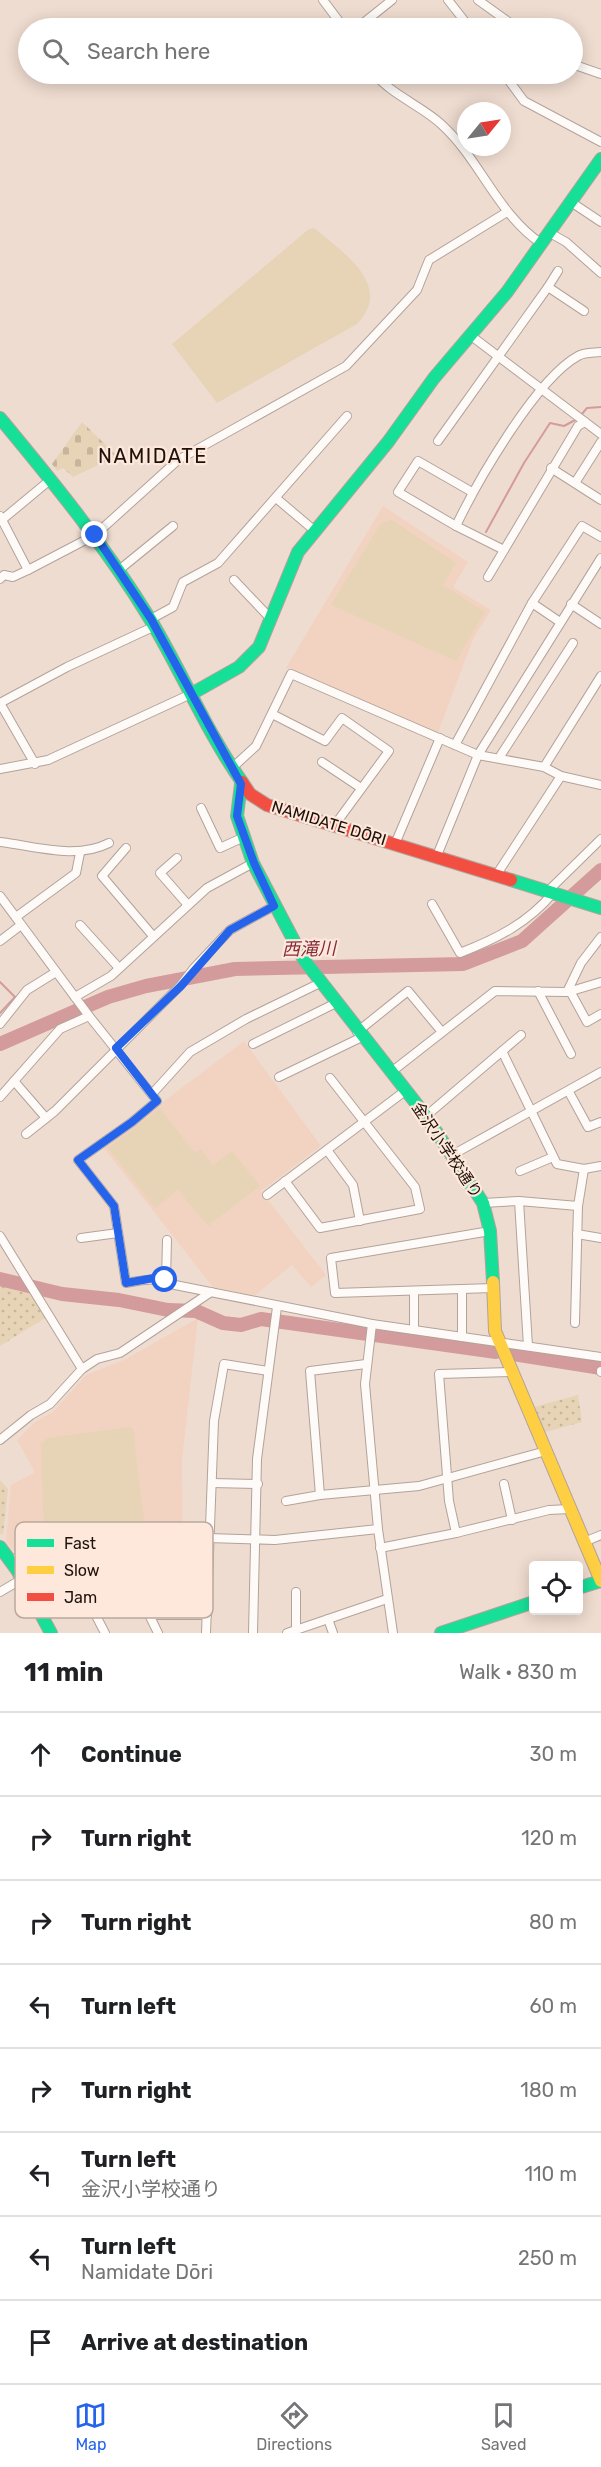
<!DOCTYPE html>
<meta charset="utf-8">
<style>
:root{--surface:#fff;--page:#f2f2f2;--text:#202124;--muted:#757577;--line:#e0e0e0;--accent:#2563eb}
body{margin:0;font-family:Rubik,"Noto Sans JP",sans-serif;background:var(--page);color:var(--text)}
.controls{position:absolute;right:18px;bottom:18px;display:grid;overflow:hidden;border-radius:6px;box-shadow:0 3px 15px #0003}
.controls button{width:54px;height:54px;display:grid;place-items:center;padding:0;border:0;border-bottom:2px solid var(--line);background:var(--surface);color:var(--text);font:30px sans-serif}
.compass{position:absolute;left:457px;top:102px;width:54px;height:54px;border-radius:50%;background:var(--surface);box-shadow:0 3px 15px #0003;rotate:60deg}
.stop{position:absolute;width:18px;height:18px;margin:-14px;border:4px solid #2563eb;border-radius:50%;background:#fff}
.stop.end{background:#2563eb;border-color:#fff;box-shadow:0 2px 6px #0008}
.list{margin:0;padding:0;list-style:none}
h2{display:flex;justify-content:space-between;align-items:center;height:78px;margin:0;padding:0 24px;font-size:26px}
h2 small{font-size:20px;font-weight:400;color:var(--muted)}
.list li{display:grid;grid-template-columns:39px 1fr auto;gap:18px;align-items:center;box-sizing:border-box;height:84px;padding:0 24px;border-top:2px solid var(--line)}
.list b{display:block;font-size:22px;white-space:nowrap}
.list p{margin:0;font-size:20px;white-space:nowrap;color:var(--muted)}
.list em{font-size:20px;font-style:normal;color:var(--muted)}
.icon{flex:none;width:33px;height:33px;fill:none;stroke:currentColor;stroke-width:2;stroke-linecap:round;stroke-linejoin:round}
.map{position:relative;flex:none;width:601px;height:1633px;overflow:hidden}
.search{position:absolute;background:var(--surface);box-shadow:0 3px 15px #0003;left:18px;right:18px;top:18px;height:66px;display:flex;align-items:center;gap:15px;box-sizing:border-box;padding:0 21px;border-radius:33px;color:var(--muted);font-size:22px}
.sheet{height:750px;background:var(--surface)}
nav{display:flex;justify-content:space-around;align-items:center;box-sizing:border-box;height:84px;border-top:2px solid var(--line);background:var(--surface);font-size:16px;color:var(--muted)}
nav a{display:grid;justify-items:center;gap:3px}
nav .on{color:var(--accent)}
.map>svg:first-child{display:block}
.built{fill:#f2d2c0}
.grass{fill:url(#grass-dots)}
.cemetery{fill:url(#cemetery-stones)}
.garden{fill:#e7d4b6}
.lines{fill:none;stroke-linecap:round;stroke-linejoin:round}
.stream{stroke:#d49b9c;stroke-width:2}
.river{stroke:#d49b9c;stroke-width:14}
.street-casing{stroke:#b2a39a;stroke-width:10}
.fast-casing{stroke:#b2a39a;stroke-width:14}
.slow-casing{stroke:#b2a39a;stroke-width:14}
.jam-casing{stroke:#b2a39a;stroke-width:14}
.street{stroke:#fdfaf8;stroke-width:8}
.fast{stroke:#16e098;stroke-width:12}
.slow{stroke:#ffcf43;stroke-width:12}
.jam{stroke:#f24e42;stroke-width:12}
.route{stroke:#2563eb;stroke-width:8}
.labels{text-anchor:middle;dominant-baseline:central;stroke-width:4.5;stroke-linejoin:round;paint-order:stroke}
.street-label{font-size:16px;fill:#1d110a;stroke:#fee8dc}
.water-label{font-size:18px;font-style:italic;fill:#852c3a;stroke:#fee8dc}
.quarter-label{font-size:20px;letter-spacing:1.5px;fill:#1d110a;stroke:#fee8dc}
.key{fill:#fee8dc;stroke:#baa89d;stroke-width:1.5}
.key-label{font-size:16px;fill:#1d110a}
</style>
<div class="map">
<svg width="601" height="1633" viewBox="0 0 601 1633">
<defs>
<pattern id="grass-dots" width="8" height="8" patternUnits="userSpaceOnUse" patternTransform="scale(1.5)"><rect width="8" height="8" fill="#e7d4b6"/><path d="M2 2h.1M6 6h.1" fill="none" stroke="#c6b59b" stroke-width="1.8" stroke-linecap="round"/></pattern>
<pattern id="cemetery-stones" width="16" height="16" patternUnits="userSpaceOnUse" patternTransform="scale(1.5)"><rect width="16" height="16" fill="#e7d4b6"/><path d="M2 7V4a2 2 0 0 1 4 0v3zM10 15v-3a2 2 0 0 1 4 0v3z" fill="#c6b59b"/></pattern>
</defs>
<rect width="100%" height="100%" fill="#efdcd0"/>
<g class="built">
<polygon points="383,506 468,562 453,587 491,610 473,639 438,733 286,668"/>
<polygon points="244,1041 321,1146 261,1191 326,1275 311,1287 292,1265 254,1296 213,1287 103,1147"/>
<polygon points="198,1318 182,1459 183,1576 47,1579 34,1548 15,1552 6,1541 11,1485 35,1472 17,1440 34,1423 54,1411 86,1375 126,1359"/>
</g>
<g class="grass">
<polygon points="0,1285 30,1293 45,1318 0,1346"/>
<polygon points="578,1395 582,1422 545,1432 534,1407"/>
<polygon points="0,1480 8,1489 3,1535 0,1533"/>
</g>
<polygon class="cemetery" points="82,422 117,456 73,477 63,468 57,471 52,464"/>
<g class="garden">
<path d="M 314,228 C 341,251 395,285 357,324 L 217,403 L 172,344 L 309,229 Z"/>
<polygon points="392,520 456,563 443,585 485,612 456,661 331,605 381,523"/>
<polygon points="160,1108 195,1153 201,1149 213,1165 232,1151 260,1186 208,1226 178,1190 155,1208 108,1148"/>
<polygon points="129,1427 133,1429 150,1571 53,1577 45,1569 41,1444 48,1438"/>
</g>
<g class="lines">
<g class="stream">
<polyline points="581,415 587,408 601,407"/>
<polyline points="486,532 524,463 550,423 564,426 577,419"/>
<polyline points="0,982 15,997 0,1013"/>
</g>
<g class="river">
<polyline points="0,1044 108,997 146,986 235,969 463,964 522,941 601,870"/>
<polyline points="0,1279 62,1294 119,1300 168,1310 196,1311 223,1323 241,1325 261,1319 496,1352"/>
<polyline points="513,1354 601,1368"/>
</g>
<defs>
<g id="street">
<polyline points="323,0 344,28"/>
<polyline points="448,0 470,28"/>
<polyline points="478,0 517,28"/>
<polyline points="357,28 392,0"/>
<polyline points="572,64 601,74"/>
<path d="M 375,74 C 389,93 423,107 441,124 C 480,159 497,214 542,244"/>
<polyline points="504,74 524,101 601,142"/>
<polyline points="571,202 601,222"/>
<polyline points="550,233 566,242 601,273"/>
<polyline points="548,287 558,271"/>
<polyline points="470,335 601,434"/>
<polyline points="438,441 548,287 584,311"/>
<polyline points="551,468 601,500"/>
<polyline points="575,483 601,442"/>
<polyline points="472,492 418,461 398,492 456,526 504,550"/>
<polyline points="276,498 315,531"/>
<polyline points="0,516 28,570"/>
<polyline points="3,519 50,480"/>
<path d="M 456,526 C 477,482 536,379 578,356 C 585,352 594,353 601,352"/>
<polyline points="119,570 173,526"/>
<polyline points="488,577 578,426 585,422"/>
<polyline points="0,579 4,575 13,577 28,570 95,535 178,460 346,366 417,290 429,260 507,212"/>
<polyline points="234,580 270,618"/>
<polyline points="532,603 560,622"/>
<polyline points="571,604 601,624"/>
<polyline points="151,619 173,607 183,582 218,563 347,416"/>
<polyline points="0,703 67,667 155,626"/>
<polyline points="0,703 35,764"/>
<polyline points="272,714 325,741 342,718 389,751 334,826"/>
<polyline points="455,745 532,603 582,526 601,537"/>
<polyline points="499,758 573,643"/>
<polyline points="322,762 361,788"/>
<polyline points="544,767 601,676"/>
<polyline points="232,768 256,746 291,674 478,755 544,767 561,776 601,785"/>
<polyline points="0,769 48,760 193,693"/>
<polyline points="201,808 220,848 244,837"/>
<path d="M 0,842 C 35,846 76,860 109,843"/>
<polyline points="395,844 440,738"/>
<polyline points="126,848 102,876 153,936"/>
<polyline points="177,858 160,873 188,905"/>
<polyline points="436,858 478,755 601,558"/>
<polyline points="497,874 561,776"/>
<polyline points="547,892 601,839"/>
<path d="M 0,896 L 89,1016 L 157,1101 L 132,1122 L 78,1160 L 114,1206 L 126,1283 C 144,1280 158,1276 175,1285 L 372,1324 L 601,1357"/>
<path d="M 432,904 L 460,953 C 496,939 528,923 553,893"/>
<polyline points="16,917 76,873 80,853"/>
<polyline points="80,925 119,968"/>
<polyline points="0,941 21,925"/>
<polyline points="538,991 571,1054"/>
<polyline points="570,991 587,1022 601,1014"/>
<polyline points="568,992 601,982"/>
<polyline points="75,997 111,976 207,888 253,863"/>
<polyline points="0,1024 27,990 56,972"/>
<polyline points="357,1032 408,991 442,1032"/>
<polyline points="253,1044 336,1003"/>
<polyline points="502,1051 557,1164 584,1169 601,1166"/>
<polyline points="390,1073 495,991 567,992 581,963 601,937"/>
<polyline points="279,1077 362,1037"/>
<polyline points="14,1081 46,1118"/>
<polyline points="569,1092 588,1127 601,1122"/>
<polyline points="152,1094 190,1052 246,1019 320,983"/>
<polyline points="0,1097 60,1029 89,1016"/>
<polyline points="426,1116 521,1035"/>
<polyline points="26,1134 55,1111 181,985 194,968 230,930 274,906"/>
<polyline points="327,1150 353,1185 360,1221"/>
<polyline points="454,1154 601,1072"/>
<polyline points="520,1171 553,1157"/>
<polyline points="285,1181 320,1228 420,1209 415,1187 330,1078"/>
<polyline points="267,1195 405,1091"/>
<polyline points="519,1201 528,1346"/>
<polyline points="483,1203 519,1201 578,1206"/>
<polyline points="490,1231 331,1258 335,1293 493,1288"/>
<polyline points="577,1234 601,1238"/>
<polyline points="0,1236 82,1369"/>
<polyline points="81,1238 118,1233"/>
<polyline points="166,1280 167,1240"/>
<polyline points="462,1290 462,1337"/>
<polyline points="575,1323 578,1206 584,1169"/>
<polyline points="372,1324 365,1384 378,1529 393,1633"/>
<polyline points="414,1330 414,1292"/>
<polyline points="366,1364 310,1371 320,1495 419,1486 546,1451"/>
<polyline points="601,1371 601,1372"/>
<polyline points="0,1440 31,1415 50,1404 82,1369 97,1359 120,1353 211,1292"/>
<polyline points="212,1483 258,1484"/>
<polyline points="504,1484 512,1520"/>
<polyline points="286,1501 320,1495"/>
<polyline points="456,1533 449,1501 439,1374 512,1372"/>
<polyline points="208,1538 275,1540 378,1529"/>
<polyline points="584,1542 601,1535"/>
<polyline points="380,1548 456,1533 549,1510 570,1509"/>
<polyline points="11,1560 32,1553 44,1582 207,1579"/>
<polyline points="132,1580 158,1633"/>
<polyline points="78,1581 105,1633"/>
<polyline points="0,1592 22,1579"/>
<polyline points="149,1615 207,1615"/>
<polyline points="328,1619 333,1633"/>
<polyline points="296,1630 296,1592"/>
<polyline points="206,1633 214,1421 224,1364 268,1371"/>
<polyline points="253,1633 257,1459 277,1307"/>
<polyline points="287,1633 387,1599"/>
</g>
<g id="fast">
<path d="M 0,418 C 54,483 106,547 150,619 C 182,672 206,731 242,782"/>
<polyline points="193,693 239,667 259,647 298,552 388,442 434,378 507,292 601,159"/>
<polyline points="241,784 237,816 253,863 304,960 426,1116 483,1203 490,1231 493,1282"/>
<polyline points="511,880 601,908"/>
<polyline points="0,1547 17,1570 51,1633"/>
<polyline points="578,1588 601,1581"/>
<polyline points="441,1633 534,1602"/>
</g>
<polyline id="slow" points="493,1282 495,1331 601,1581"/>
<polyline id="jam" points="242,782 250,794 267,805 511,880"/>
</defs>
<use href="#street" class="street-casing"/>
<use href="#fast" class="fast-casing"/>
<use href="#slow" class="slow-casing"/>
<use href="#jam" class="jam-casing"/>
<use href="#street" class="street"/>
<use href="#fast" class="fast"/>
<use href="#slow" class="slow"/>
<use href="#jam" class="jam"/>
</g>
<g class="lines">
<polyline class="route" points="95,535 151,619 241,784 237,816 254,863 274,906 230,930 181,986 116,1048 157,1101 132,1122 78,1160 114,1206 126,1283 154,1278 165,1280"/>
</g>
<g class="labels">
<g class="street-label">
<text transform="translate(329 823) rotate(17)">NAMIDATE DŌRI</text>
<text transform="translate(447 1150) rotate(56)">金沢小学校通り</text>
</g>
<g class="water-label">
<text transform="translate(309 949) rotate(-1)">西滝川</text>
</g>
<g class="quarter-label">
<text x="153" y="456">NAMIDATE</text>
</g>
</g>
<rect x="15" y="1522" width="198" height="96" rx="9" class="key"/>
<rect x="27" y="1539" width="27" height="8" fill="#16e098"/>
<rect x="27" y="1566" width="27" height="8" fill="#ffcf43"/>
<rect x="27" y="1593" width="27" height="8" fill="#f24e42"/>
<g class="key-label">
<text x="64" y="1549">Fast</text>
<text x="64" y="1576">Slow</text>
<text x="64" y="1603">Jam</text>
</g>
</svg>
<div class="controls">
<button><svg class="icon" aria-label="locate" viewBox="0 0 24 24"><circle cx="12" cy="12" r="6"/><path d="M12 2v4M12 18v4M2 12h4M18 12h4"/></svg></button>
</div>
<svg class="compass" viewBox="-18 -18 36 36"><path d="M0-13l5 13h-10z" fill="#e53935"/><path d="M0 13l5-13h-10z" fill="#757577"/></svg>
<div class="stop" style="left:165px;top:1280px"></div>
<div class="stop end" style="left:95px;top:535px"></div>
<div class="search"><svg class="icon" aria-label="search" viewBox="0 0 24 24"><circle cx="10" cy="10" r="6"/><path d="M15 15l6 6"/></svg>Search here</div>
</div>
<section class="sheet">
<h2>11 min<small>Walk · 830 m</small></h2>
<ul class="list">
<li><svg class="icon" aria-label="ahead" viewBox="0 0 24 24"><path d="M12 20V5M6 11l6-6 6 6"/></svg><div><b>Continue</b></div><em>30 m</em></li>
<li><svg class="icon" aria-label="right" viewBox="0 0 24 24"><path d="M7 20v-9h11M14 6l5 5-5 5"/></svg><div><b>Turn right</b></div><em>120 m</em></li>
<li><svg class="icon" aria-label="right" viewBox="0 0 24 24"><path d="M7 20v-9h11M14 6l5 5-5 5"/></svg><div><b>Turn right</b></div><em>80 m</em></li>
<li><svg class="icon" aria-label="left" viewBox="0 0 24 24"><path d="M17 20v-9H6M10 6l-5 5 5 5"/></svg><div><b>Turn left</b></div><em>60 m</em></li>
<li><svg class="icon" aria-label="right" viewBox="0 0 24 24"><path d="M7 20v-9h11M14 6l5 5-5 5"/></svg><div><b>Turn right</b></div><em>180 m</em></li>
<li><svg class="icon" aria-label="left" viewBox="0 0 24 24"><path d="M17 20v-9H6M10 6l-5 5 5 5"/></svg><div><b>Turn left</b><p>金沢小学校通り</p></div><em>110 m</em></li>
<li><svg class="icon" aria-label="left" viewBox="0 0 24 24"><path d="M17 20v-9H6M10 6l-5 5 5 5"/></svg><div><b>Turn left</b><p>Namidate Dōri</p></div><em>250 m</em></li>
<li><svg class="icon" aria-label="arrive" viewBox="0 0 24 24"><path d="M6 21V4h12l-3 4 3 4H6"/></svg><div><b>Arrive at destination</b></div></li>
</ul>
</section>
<nav>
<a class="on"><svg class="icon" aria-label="map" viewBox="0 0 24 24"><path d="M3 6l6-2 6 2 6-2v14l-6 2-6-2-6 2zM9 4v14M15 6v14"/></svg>Map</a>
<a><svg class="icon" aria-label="directions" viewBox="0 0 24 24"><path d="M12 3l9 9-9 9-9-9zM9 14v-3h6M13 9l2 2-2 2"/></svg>Directions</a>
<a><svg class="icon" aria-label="saved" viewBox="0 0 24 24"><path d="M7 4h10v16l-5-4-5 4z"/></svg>Saved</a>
</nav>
